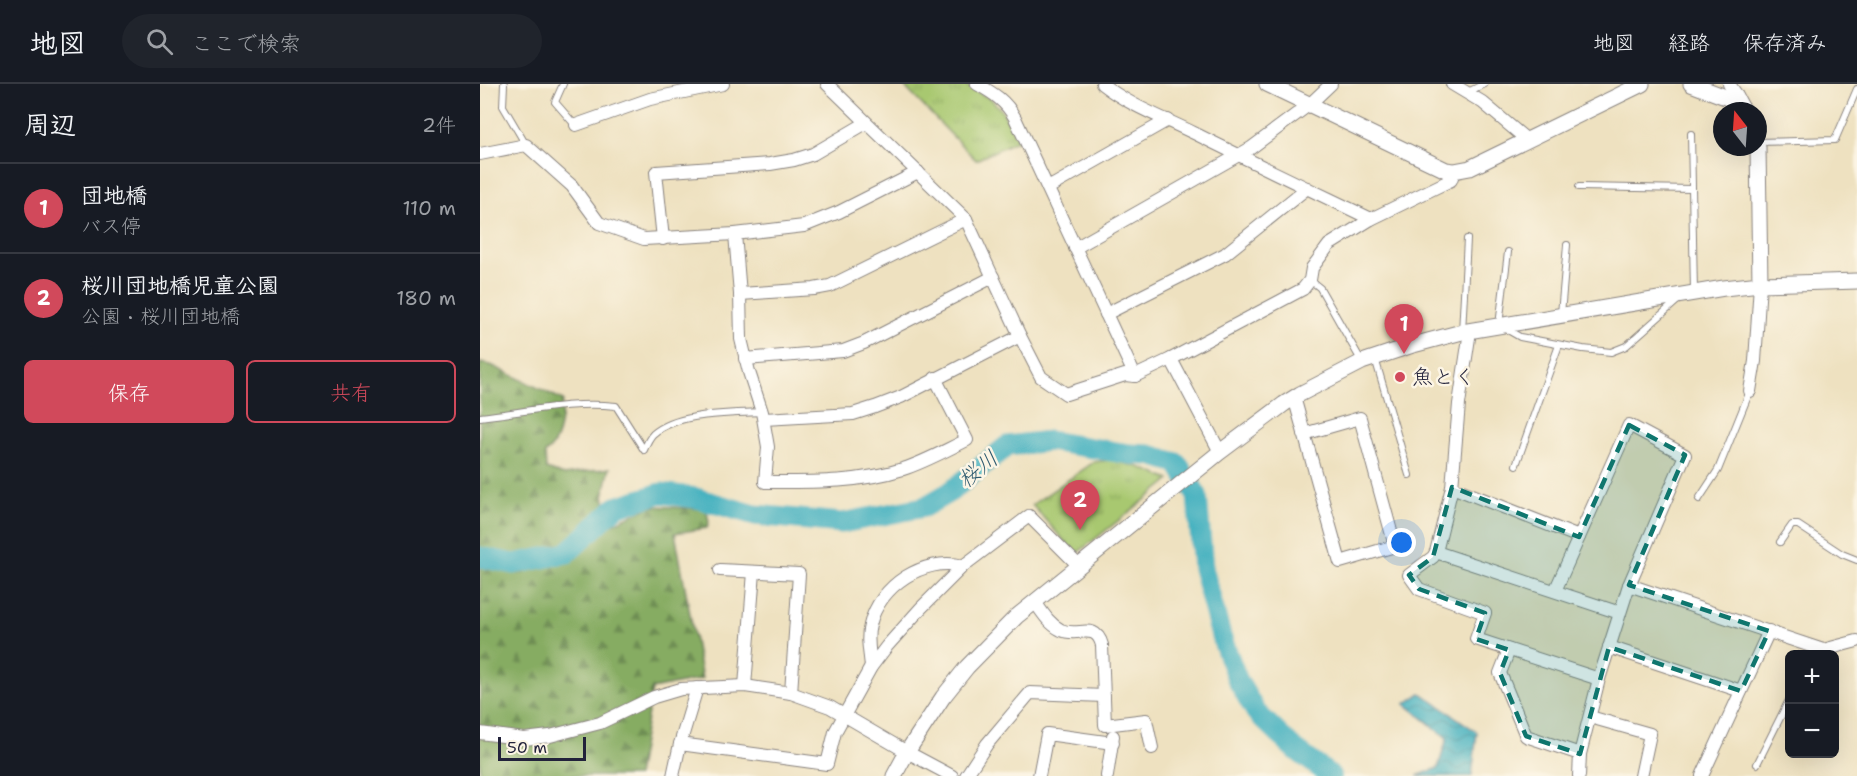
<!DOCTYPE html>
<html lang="ja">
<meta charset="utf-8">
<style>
:root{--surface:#171b24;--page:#20242c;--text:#f1f3f6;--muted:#9ea1a6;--line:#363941;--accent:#d1495b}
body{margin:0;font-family:"Shantell Sans","Klee One",sans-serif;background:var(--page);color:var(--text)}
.controls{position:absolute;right:18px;bottom:18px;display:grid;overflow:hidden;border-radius:9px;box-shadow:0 6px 24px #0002}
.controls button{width:54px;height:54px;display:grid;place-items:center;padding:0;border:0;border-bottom:2px solid var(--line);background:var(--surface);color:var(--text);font:30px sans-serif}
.compass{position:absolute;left:1233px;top:18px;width:54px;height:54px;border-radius:50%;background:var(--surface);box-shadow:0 6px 24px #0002;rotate:343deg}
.scale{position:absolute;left:18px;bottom:15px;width:88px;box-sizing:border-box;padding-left:6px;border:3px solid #22223b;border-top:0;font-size:16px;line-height:21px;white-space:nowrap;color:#22223b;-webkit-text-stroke:4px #fcf5e5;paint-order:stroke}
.you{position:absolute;left:922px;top:459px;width:21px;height:21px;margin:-15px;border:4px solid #fff;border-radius:50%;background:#1a73e8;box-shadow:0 0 0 9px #1a73e833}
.badge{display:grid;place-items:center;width:39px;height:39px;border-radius:50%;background:var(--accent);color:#fff;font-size:20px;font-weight:700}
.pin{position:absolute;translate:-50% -50px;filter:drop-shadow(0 2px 3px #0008)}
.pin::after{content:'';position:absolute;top:32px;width:21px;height:18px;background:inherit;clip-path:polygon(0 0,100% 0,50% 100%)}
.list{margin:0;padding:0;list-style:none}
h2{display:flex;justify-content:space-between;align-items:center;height:78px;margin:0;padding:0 24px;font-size:26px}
h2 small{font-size:20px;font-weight:400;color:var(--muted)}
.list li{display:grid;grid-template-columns:39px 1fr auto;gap:18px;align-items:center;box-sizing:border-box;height:90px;padding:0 24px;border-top:2px solid var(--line)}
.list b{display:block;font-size:22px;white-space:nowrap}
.list p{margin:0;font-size:20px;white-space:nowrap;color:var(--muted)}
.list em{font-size:20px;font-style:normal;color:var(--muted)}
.actions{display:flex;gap:12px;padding:18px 24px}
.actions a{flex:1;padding:14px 0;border:2px solid var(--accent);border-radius:9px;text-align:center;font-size:21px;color:var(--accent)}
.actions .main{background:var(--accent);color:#fff}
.icon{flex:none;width:33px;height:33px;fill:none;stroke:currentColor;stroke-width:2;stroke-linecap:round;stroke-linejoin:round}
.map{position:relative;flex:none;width:1377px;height:692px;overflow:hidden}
header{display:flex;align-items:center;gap:36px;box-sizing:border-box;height:84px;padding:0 30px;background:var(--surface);border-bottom:2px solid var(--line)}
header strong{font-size:28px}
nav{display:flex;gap:33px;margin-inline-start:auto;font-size:21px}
.search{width:420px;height:54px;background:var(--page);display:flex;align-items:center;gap:15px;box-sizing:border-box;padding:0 21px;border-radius:33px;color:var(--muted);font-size:22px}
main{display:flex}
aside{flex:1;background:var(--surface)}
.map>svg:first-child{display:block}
.forest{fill:url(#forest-firs);stroke:#54674e;stroke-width:1.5}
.park{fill:url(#park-tufts);stroke:#657556;stroke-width:1.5}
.water{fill:url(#water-waves);stroke:#32697d;stroke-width:1.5}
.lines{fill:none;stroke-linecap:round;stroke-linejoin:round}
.river{stroke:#42b0bf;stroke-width:21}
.service-casing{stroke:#88827e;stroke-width:8}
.minor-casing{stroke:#88827e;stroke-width:14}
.tertiary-casing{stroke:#88827e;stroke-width:17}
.service{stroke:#fff;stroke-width:6}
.minor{stroke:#fff;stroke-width:12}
.tertiary{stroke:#fff;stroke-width:15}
.marked{fill:#0f766e;fill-opacity:0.2;stroke:#0f766e;stroke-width:4.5;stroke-dasharray:12 8;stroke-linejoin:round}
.poi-dot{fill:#d1495b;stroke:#fcf5e5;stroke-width:2}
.labels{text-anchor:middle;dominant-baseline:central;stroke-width:5;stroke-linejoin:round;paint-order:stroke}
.poi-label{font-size:21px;fill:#22223b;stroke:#fcf5e5;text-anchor:start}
.water-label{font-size:22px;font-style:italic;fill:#2f5b70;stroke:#fcf5e5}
</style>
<header>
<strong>地図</strong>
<div class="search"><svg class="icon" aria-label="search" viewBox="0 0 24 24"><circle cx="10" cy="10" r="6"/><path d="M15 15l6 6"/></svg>ここで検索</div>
<nav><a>地図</a><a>経路</a><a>保存済み</a></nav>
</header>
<main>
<aside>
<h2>周辺<small>2件</small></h2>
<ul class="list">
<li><span class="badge">1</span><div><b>団地橋</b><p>バス停</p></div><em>110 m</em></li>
<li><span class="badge">2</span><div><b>桜川団地橋児童公園</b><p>公園 · 桜川団地橋</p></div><em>180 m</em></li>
</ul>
<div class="actions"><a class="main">保存</a><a>共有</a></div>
</aside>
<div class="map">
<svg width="1377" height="692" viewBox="0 0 1377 692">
<defs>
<pattern id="forest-firs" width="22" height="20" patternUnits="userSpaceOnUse" patternTransform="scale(1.5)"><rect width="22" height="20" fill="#86ac62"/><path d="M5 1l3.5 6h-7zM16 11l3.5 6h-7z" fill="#6d8c52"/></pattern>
<pattern id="park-tufts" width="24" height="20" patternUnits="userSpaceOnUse" patternTransform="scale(1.5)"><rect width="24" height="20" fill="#a8c870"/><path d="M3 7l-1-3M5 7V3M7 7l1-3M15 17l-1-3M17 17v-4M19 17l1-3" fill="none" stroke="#90ac62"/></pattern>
<pattern id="water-waves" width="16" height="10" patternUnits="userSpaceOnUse" patternTransform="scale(1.5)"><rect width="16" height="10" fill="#42b0bf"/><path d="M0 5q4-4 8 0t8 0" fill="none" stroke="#378f9c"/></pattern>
</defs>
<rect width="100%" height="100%" fill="#fcf5e5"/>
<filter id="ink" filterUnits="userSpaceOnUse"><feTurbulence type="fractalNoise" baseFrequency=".0167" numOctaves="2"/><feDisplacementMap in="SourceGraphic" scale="12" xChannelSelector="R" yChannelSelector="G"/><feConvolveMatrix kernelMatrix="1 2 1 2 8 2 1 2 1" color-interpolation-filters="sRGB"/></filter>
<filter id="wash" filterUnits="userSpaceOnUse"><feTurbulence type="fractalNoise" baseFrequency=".008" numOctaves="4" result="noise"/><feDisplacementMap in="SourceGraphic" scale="24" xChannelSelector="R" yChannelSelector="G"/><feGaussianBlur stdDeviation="1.35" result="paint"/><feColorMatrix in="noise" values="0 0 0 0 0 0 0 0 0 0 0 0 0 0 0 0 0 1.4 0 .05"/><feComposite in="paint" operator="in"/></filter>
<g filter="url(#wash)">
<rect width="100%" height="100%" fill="#eee1c0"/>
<path class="forest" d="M 0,279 L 11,281 L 83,316 C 81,333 81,359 65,369 L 66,385 L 84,391 L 130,384 L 124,409 L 128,442 L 171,422 L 226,425 L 229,437 L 227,444 L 195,449 L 222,595 L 172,605 L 157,692 L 0,692 Z"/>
<g class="park">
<polygon points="422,0 484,0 512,16 522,27 538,56 496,76"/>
<polygon points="630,376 659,383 690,396 596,470 552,421 614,378"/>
</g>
<polygon class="water" points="941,609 997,648 992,692 937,692 958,684 967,654 925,620"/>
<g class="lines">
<polyline class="river" points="0,473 34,480 87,469 136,423 181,409 216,414 275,431 362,439 444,423 470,408 527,362 569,357 649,370 670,371 697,379 717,411 723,484 741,552 758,597 776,628 812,663 851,692"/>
</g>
</g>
<g filter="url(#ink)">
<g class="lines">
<defs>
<g id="service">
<polyline points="24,0 23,22 46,61"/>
<polyline points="83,0 75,18 95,41"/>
<polyline points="988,8 1004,0"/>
<polyline points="1211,50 1214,208"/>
<polyline points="1278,58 1355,56 1377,5"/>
<polyline points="1099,103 1212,105"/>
<polyline points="1028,168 1019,241 1040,253 1103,265 1131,268 1146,262 1198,216"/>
<polyline points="830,196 840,204 882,278"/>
<polyline points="1081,230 1087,161"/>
<polyline points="982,248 987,155"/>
<polyline points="895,274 929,391"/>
<path d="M 0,333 C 46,328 90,317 136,322 L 164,366 C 166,361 169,354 173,350 C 198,328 250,330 282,328"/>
<polyline points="1036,381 1079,261"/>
<polyline points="1219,415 1238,386 1270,307"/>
<polyline points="1300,458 1312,441 1318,441 1362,470 1377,476"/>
<polyline points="1277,680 1310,614"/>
</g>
<g id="minor">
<polyline points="347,0 486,135 540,252 561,293 586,310 645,291 655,292 691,275 823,205 830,196 832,184 849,161 891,135 971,96 974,87"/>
<path d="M 497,0 C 513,9 526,17 535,34 L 655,292"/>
<path d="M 622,0 C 650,22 684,34 716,50 C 774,79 833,107 891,135"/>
<polyline points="972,0 1002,18 1047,56"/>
<polyline points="1249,0 1256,10 1265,27"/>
<polyline points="96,41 170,15 243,0"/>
<polyline points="0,70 46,61 92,102 119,139 164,155 255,150 324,142 359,128 438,88"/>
<polyline points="568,104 688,36"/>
<path d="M 255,150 L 260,210 L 261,255 L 269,288 L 282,328 L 288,363 L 285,398 C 330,398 379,399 423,385 C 445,378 466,366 487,356 L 455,294"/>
<polyline points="183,155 176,88 290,80 314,76 333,70 386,39"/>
<polyline points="595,164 771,64 830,20 851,0"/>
<polyline points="260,210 334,205 350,202 486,135"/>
<polyline points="626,230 745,170 827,104"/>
<polyline points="990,247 979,320 972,403 956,468 953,473 929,491 939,505 1005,529 996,555 1119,595"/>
<polyline points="265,275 363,267 384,259 513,193"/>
<polyline points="691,275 740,368"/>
<polyline points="1270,307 1275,277 1280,200"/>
<polyline points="814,313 860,478 915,462 880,334 824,350"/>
<polyline points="284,335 373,330 395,323 421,313 540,252"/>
<polyline points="972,403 1099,453"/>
<polyline points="956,468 1140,529"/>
<polyline points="240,486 319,490 311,609"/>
<polyline points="1149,501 1343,566 1377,557"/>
<polyline points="1075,507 1149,341 1205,371 1149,501 1119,595 1100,670 1099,692"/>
<path d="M 555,518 C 562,528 569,540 581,546 C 598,554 615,537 622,561 L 625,641 L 666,636 L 672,664"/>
<polyline points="1129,563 1261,607"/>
<polyline points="1029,566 1020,589 1046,652 1100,670"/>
<path d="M 391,583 C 390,569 386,554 390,541 C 399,502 444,472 483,482"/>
<polyline points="265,602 274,488"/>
<polyline points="217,604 200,660 347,680 355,648 391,583 407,562 441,524 483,482 549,432 598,481"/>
<polyline points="1110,633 1170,650 1161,692"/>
<polyline points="0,649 44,655 70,652 120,639 174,613 201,605 265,602 311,609 350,623 427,668 472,692"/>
<polyline points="193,692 200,660"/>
<polyline points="486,692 507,660 550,609 624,612"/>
<polyline points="559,692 567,650 633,659"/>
<polyline points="627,692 633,652"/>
<polyline points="1222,692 1289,547"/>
</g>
<g id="tertiary">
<polyline points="787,0 966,86 974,87 990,84 1162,0"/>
<polyline points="1211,0 1248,14 1265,27"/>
<polyline points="1278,63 1280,200"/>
<polyline points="414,692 427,668 463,613 487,583 536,533 740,368 804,320 820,310 882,278 933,261 982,248 1244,204 1280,200 1377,197"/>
</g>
</defs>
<use href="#service" class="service-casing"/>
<use href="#minor" class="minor-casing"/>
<use href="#tertiary" class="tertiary-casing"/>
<use href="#service" class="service"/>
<use href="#minor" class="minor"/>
<use href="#tertiary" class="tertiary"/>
</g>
</g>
<path class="marked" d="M 1149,341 L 1205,371 L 1149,501 L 1289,547 L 1261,607 L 1129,563 L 1100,670 L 1046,652 L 1020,589 L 1029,566 L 996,555 L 1005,529 L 939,505 L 929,491 L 953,473 L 972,403 L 1099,453 Z"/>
<circle class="poi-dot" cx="920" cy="293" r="6"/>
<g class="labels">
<g class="poi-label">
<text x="932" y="293">魚とく</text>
</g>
<g class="water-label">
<text transform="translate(498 385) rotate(-39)">桜川</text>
</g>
</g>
</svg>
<div class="controls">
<button>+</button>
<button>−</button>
</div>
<svg class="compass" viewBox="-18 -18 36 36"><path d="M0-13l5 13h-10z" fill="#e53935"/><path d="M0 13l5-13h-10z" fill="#9ea1a6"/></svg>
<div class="scale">50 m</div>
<div class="you"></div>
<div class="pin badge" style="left:924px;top:270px">1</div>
<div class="pin badge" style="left:600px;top:446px">2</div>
</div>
</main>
